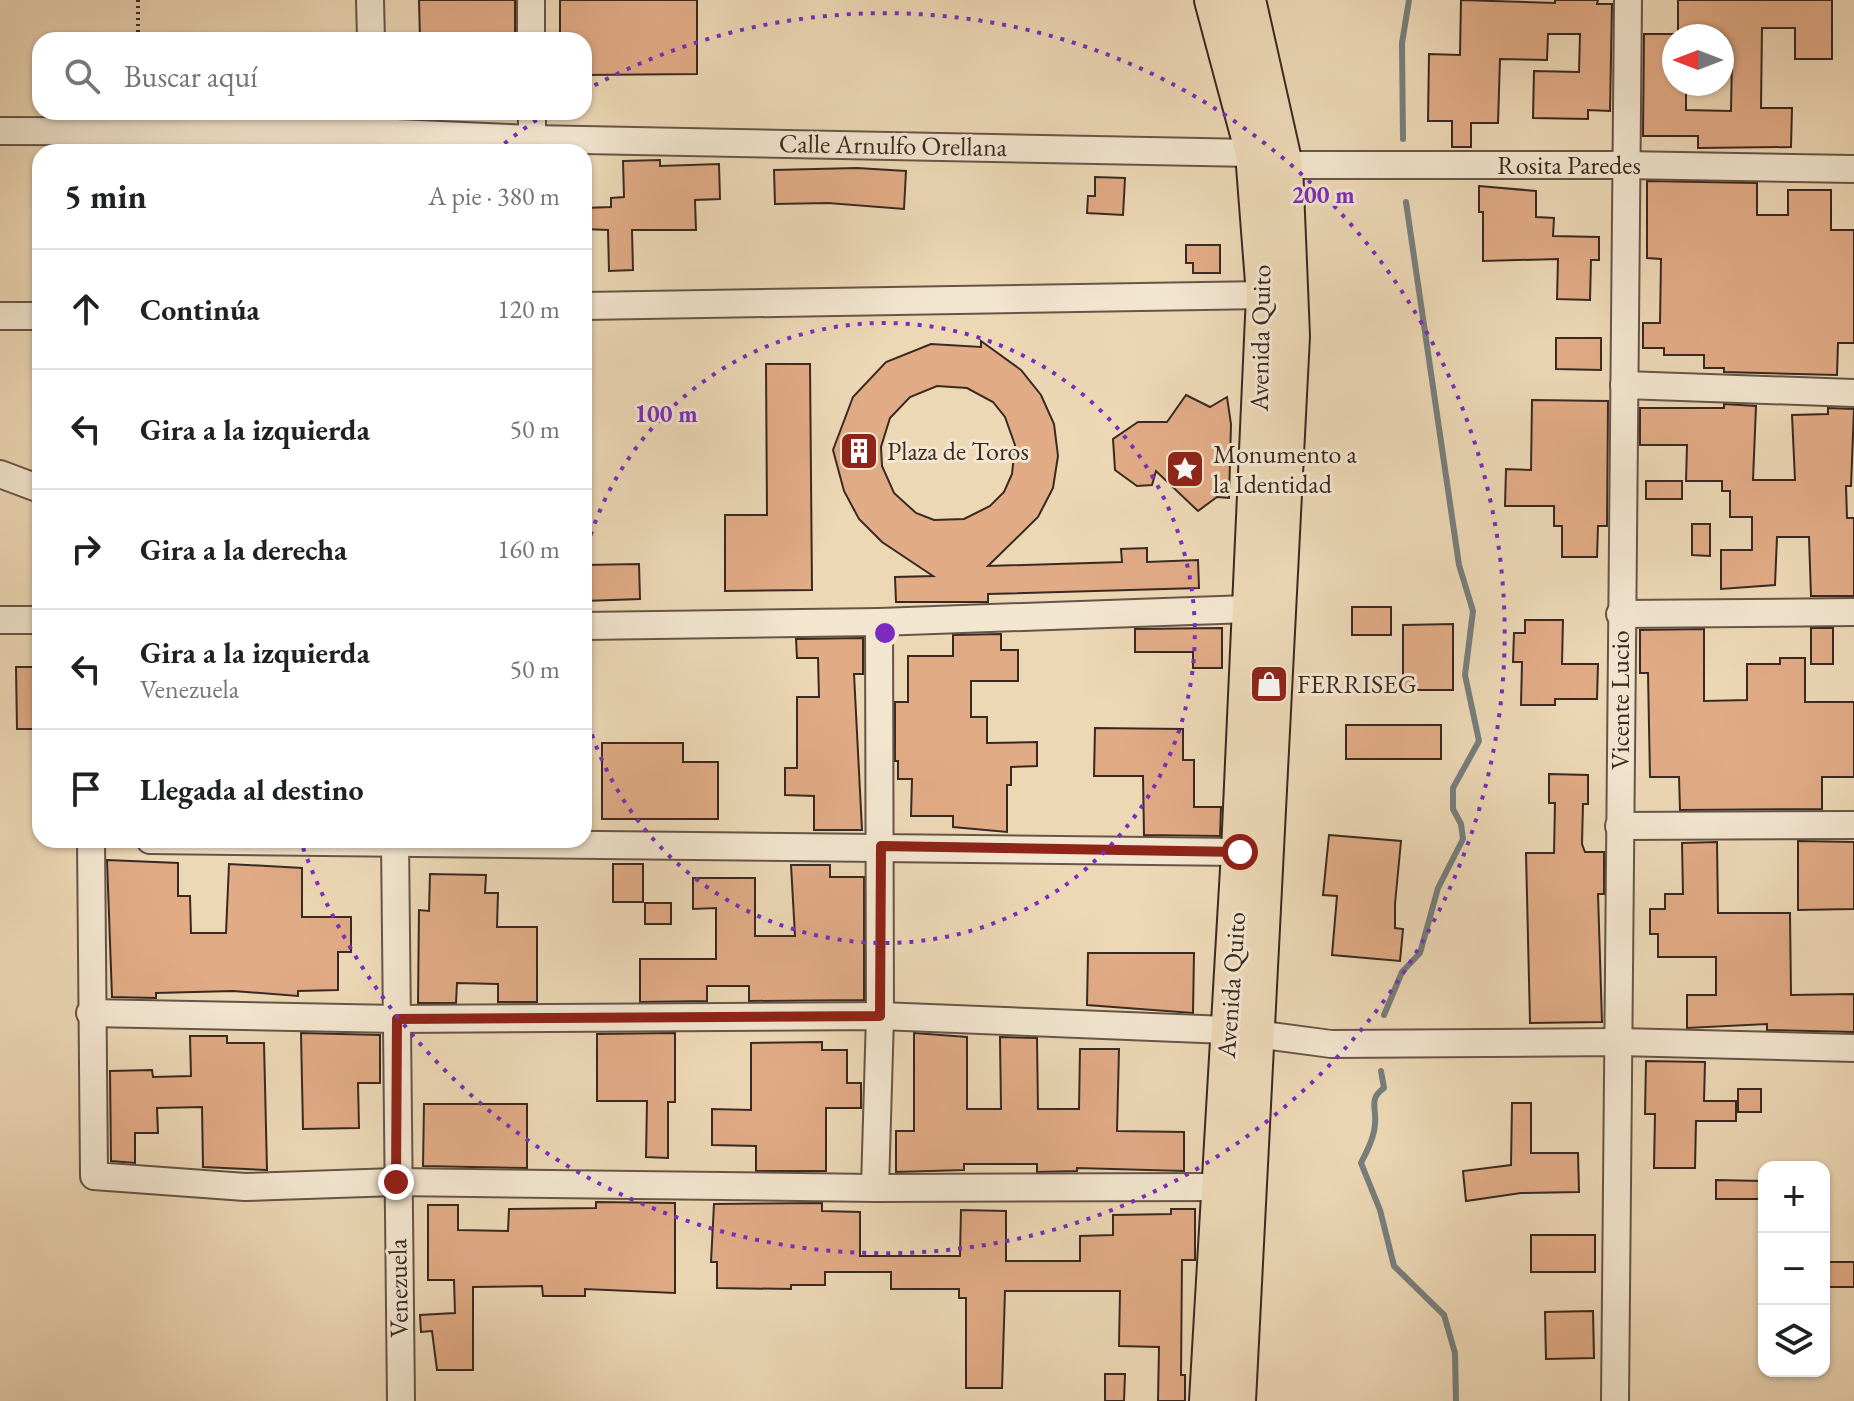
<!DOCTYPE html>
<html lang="es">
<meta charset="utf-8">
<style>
:root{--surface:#fff;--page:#f6f6f6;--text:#202124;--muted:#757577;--line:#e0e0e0}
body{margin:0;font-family:"EB Garamond",serif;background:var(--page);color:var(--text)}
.controls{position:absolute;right:24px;bottom:24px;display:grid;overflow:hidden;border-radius:16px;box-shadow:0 2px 6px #0004}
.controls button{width:72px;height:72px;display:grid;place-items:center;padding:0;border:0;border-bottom:2px solid var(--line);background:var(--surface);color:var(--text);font:40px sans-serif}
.compass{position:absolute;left:1662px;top:24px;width:72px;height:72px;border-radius:50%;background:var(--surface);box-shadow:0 2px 6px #0004;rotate:270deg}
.stop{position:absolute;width:24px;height:24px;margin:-18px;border:6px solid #8f2418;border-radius:50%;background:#fff}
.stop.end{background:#8f2418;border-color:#fff;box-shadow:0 2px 8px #0008}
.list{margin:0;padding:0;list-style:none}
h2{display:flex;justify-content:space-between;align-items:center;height:104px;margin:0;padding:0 32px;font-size:34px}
h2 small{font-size:26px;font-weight:400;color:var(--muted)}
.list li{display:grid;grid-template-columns:52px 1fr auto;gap:24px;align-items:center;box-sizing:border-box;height:120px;padding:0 32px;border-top:2px solid var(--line)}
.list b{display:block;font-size:30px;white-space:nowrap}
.list p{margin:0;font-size:26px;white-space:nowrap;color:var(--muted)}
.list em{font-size:26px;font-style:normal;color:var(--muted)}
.icon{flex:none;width:44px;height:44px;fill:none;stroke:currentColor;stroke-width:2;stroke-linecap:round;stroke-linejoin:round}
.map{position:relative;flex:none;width:1854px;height:1401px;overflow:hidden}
.search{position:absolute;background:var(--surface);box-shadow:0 2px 6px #0004;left:32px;top:32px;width:560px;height:88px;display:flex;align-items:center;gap:20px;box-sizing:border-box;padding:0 28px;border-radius:24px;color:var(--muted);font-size:30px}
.panel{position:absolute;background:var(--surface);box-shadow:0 2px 6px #0004;left:32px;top:144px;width:560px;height:704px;border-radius:24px}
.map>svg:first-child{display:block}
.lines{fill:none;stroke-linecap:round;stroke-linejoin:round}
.stream{stroke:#767e7d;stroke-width:6}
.building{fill:#e1ab86;stroke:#392922;stroke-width:2;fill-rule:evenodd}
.minor-casing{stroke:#665547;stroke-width:30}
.highway-casing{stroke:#392922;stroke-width:40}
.path{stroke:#392922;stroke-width:4;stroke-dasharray:2 4;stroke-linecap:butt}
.minor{stroke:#f3e6d0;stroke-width:26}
.highway{stroke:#edd8b6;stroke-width:36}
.route{stroke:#8f2418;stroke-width:10}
.ring{fill:none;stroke:#7b2cbf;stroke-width:4;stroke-dasharray:4 8}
.labels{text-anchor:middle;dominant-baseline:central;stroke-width:6;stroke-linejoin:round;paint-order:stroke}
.street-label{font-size:26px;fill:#392922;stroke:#f3e6d0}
.poi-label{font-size:26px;fill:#392922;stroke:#f3e6d0;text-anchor:start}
.centre{fill:#7b2cbf;stroke:#f3e6d0;stroke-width:4}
.ring-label{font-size:24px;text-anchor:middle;font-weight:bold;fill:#7b2cbf;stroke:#f3e6d0;stroke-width:6;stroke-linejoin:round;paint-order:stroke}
</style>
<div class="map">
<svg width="1854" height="1401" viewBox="0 0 1854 1401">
<rect width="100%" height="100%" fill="#edd8b6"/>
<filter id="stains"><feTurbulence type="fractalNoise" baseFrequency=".0025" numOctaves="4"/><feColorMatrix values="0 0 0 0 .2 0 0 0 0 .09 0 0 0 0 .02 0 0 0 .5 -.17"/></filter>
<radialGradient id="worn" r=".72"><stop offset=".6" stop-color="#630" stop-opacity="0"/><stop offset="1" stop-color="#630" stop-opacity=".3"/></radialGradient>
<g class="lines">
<g class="stream">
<polyline points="1403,139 1402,43 1409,0"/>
<polyline points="1384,1015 1402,972 1420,953 1438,888 1463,839 1461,824 1453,809 1453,788 1479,741 1465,675 1473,611 1459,565 1406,202"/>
<path d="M 1381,1071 L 1384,1088 C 1368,1099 1377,1109 1375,1124 C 1374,1138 1367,1151 1361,1163 L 1380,1210 L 1394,1266 L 1444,1315 L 1455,1353 L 1456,1401"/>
</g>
</g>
<g class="building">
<polygon points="419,0 515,0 515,40 420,40"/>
<polygon points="560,0 697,0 697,74 584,75 584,40 560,40"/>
<polygon points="1461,0 1555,3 1555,0 1598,0 1597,4 1612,4 1610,111 1588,110 1588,119 1533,118 1534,71 1579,72 1580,34 1548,34 1547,60 1500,59 1498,123 1471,123 1471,147 1452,147 1452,121 1428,121 1429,54 1460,55"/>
<polygon points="1678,0 1832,0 1832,59 1795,59 1795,28 1762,28 1761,108 1792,108 1791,147 1698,148 1698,136 1643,136 1644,34 1674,34 1674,84 1686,84 1686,110 1731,111 1732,57 1723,57 1724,36 1678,36"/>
<polygon points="660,160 660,166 719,164 720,199 695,200 696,230 632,230 633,270 609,271 608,230 584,229 584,208 611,207 611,198 624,197 623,161"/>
<polygon points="857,168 906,171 904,209 828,203 775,204 774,170"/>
<polygon points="1095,177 1125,178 1123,215 1087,213 1088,196 1095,196"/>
<polygon points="1647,181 1757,183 1757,215 1788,215 1788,190 1831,190 1831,230 1854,230 1854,343 1838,343 1837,375 1724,372 1724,368 1704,368 1704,355 1664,355 1664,348 1643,348 1643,323 1660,323 1661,259 1647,258"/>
<polygon points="1479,186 1536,191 1536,217 1554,218 1553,236 1599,237 1599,260 1591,260 1590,300 1557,299 1558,259 1483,261 1483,212 1479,212"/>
<polygon points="1186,245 1220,245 1220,273 1193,273 1193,263 1186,263"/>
<polygon points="1556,338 1601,338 1601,370 1556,369"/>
<path d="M 981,341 L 1021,370 L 1041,395 L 1054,424 L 1058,456 L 1053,488 L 1038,517 L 988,566 L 1122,562 L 1121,549 L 1147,548 L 1147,562 L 1198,560 L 1199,588 L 988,594 L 988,602 L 896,602 L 895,577 L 933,576 L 882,542 L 859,519 L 844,491 L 833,450 L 853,397 L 886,362 L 931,344 L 981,347 ZM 937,386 L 967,388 L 993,402 L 1005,417 L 1015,445 L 1012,474 L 1004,492 L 990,506 L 964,519 L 934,520 L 916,513 L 894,493 L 882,466 L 881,447 L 890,418 L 910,397 Z"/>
<polygon points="766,364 810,364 812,590 725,591 725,515 767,515"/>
<polygon points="1186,395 1210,407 1227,397 1231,424 1229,498 1217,497 1198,511 1156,471 1152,485 1137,486 1115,470 1113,439 1138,422 1167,422"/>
<polygon points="1532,400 1608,401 1607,526 1598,526 1597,557 1562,557 1562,526 1554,526 1554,506 1505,506 1506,469 1531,470"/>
<polygon points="1724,404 1756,406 1753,480 1795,480 1792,415 1828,414 1828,408 1854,409 1851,486 1846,486 1847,518 1854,518 1854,596 1811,596 1809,537 1777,537 1775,585 1721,589 1721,550 1752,550 1752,517 1730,517 1730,491 1722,491 1722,481 1686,481 1687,445 1640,445 1640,408 1724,408"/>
<rect x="1646" y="481" width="36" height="18"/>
<polygon points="1692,524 1710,524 1710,556 1692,555"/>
<polygon points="639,564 640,599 584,601 584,565"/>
<rect x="1352" y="607" width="39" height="28"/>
<polygon points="1525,620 1563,620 1562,664 1598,664 1597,699 1555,699 1555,705 1521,705 1522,662 1513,662 1514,633 1525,633"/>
<polygon points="1453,624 1453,690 1403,690 1403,625"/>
<polygon points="1222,628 1222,668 1193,668 1193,652 1135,652 1135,629"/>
<rect x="1811" y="628" width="22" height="36"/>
<polygon points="1704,629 1704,701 1747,700 1747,664 1780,664 1780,658 1805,658 1805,702 1854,702 1854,777 1822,777 1822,809 1680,810 1679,777 1650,777 1648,673 1640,673 1640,630"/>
<polygon points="1001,634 1001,650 1018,650 1018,681 971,681 971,717 987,717 987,743 1037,742 1037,766 1011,767 1011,785 1007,785 1007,832 953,827 953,816 911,816 912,779 898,779 898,761 895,761 895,702 908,702 908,656 953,656 953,635"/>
<polygon points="863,638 863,674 854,674 862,830 814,830 814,796 785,795 785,768 797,768 797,697 819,697 818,658 797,658 796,639"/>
<polygon points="16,667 40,667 40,729 17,729"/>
<rect x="1346" y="725" width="95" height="34"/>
<polygon points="1095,728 1183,729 1183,760 1194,760 1194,807 1221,807 1220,836 1144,835 1143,776 1094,776"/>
<polygon points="602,743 683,743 683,762 718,762 718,819 602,819"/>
<polygon points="1549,774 1588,775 1588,804 1583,804 1582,844 1585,852 1604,852 1604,894 1598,894 1602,1022 1530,1023 1526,853 1554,853 1555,803 1549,803"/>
<polygon points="1329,835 1401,841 1395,904 1395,928 1403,929 1400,961 1332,955 1337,896 1323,895"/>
<polygon points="1798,841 1854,842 1854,909 1798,910"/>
<polygon points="1717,842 1718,913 1790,913 1791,995 1854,994 1854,1032 1767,1030 1767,1024 1687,1028 1687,995 1716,995 1716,957 1658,957 1658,934 1650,934 1650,909 1665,909 1665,894 1683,894 1682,843"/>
<polygon points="107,860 178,863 178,896 190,896 191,933 226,933 229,864 302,868 302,917 351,917 351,952 338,952 338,990 298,991 298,996 233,991 156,993 156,998 112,997"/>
<rect x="613" y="864" width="30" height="38"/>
<polygon points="791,865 830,865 830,877 864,877 864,1000 749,1001 749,986 707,986 707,1001 640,1002 640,959 716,959 716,908 693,909 693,878 755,878 755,936 795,936"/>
<polygon points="430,874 486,875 485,893 498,893 497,927 537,927 537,1002 498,1002 498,984 457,983 456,1003 418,1003 419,910 429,911"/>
<rect x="645" y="903" width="26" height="21"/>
<polygon points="1088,953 1194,953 1193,1013 1087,1005"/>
<polygon points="301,1033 380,1035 380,1083 358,1083 359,1128 303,1129"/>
<polygon points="675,1033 675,1102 668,1102 668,1158 646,1157 647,1101 597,1101 597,1034"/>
<polygon points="914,1033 967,1037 967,1109 1001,1109 1000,1037 1037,1038 1038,1109 1079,1109 1080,1049 1119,1049 1117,1131 1184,1132 1184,1171 1077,1168 1077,1171 1037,1172 1037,1164 964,1164 964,1170 896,1172 896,1131 914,1131"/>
<polygon points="190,1036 227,1036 227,1043 264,1043 267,1170 203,1167 202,1107 157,1108 158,1133 135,1133 135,1163 111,1161 110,1071 152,1070 153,1077 191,1076"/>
<polygon points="822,1042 822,1050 847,1050 847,1083 861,1083 861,1108 826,1108 826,1171 756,1171 756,1146 712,1145 712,1109 751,1110 751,1043"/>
<polygon points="1646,1061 1705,1062 1704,1101 1736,1101 1736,1121 1696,1121 1695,1168 1654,1168 1655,1114 1645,1114"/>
<rect x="1738" y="1089" width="23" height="23"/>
<polygon points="1512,1103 1531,1103 1531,1153 1578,1153 1579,1192 1521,1193 1466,1201 1463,1171 1511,1165"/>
<polygon points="424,1104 527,1104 527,1168 423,1166"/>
<polygon points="1716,1180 1763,1181 1763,1199 1716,1199"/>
<polygon points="596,1202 675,1203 675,1293 585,1289 585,1296 543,1296 542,1286 473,1287 473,1370 437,1370 432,1331 421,1332 420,1315 455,1313 454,1280 428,1280 428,1205 458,1205 458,1230 508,1231 509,1209 596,1208"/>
<polygon points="822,1203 822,1211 860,1212 860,1256 960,1256 961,1210 1006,1211 1006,1261 1080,1261 1080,1236 1113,1235 1113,1215 1171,1214 1171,1209 1195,1209 1195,1260 1182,1260 1181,1375 1185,1375 1185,1401 1158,1401 1159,1347 1119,1346 1120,1291 1005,1291 1002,1388 966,1388 966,1298 959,1298 959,1289 891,1289 891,1272 825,1272 825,1285 791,1285 791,1289 717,1288 717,1262 711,1262 714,1204"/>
<rect x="1531" y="1235" width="64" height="37"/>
<rect x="1824" y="1262" width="30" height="25"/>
<polygon points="1593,1311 1594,1358 1546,1359 1545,1312"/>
<polygon points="1105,1374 1125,1374 1124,1401 1105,1401"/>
</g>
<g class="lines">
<defs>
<g id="minor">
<polyline points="370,0 371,40"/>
<polyline points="531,0 531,40"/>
<polyline points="373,112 374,152"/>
<polyline points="532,112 532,152"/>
<polyline points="0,131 373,132 532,139 1254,153"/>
<polyline points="1284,165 1624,165 1854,169"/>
<polyline points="584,306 1265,295"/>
<polyline points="0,316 40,316"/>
<polyline points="1624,385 1854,393"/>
<polyline points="0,474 40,489"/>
<polyline points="1620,614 1854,612"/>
<polyline points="0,620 40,620"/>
<polyline points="584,626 879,622 1248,609"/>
<polyline points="1619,826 1854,825"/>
<polyline points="91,840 94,1176 245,1187 396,1182 875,1188 1219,1187"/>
<polyline points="150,840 1240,852"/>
<polyline points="395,840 401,1401"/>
<polyline points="90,1013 397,1019 880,1016 1227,1030"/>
<polyline points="1255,1034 1331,1044 1619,1042 1854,1048"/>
<polyline points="875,1188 880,1016 879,622"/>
<polyline points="1615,1401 1628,0"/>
</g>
<g id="highway">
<polyline points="1208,1401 1240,852 1265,295 1254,153 1213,0"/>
<polyline points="1237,1401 1291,336 1284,165 1247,0"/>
</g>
</defs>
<use href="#minor" class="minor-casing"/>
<use href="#highway" class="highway-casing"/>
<polyline class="path" points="138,0 138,40"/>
<use href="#minor" class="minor"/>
<use href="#highway" class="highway"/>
</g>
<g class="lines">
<polyline class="route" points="396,1182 397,1019 880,1016 881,846 1240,852"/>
</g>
<g class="ring">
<path d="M584 558A310 310 0 1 1 584 708"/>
<path d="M495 151A620 620 0 0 1 547 113M584 91A620 620 0 1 1 302 845"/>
</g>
<defs>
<symbol id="building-square" viewBox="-11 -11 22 22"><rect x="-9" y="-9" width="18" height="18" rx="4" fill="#8f2418" stroke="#f3e6d0"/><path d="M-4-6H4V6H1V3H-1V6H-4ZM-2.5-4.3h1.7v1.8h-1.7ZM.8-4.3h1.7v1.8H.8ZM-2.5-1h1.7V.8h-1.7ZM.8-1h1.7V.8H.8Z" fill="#fff"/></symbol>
<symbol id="sight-square" viewBox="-11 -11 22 22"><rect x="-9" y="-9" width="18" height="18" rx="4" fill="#8f2418" stroke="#f3e6d0"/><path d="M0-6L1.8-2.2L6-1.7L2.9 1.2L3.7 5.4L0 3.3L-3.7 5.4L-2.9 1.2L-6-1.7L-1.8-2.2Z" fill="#fff"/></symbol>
<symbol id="shop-square" viewBox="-11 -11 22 22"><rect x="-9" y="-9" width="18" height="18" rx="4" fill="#8f2418" stroke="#f3e6d0"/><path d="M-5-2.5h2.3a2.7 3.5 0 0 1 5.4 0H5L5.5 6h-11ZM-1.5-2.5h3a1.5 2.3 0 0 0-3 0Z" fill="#fff"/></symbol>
</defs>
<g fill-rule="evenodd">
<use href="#building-square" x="837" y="429" width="44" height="44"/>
<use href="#sight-square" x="1163" y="447" width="44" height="44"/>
<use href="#shop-square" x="1247" y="662" width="44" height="44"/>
</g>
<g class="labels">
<g class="street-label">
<text transform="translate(893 145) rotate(1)">Calle Arnulfo Orellana</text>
<text x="1569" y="165">Rosita Paredes</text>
<text transform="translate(1260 338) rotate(-89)">Avenida Quito</text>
<text transform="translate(1620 700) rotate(-90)">Vicente Lucio</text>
<text transform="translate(1231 985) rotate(-86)">Avenida Quito</text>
<text transform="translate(398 1288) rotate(-91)">Venezuela</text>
</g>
<g class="poi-label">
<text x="887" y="451">Plaza de Toros</text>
<text x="1213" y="454">Monumento a<tspan x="1213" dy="30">la Identidad</tspan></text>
<text x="1297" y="684">FERRISEG</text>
</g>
</g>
<circle cx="885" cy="633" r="12" class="centre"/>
<g class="ring-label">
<text x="1323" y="203">200 m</text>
<text x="666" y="422">100 m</text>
</g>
<rect width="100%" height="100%" filter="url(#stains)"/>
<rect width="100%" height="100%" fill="url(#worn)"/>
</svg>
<div class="controls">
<button>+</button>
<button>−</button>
<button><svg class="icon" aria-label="layers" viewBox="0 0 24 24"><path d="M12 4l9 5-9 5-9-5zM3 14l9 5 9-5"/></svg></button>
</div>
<svg class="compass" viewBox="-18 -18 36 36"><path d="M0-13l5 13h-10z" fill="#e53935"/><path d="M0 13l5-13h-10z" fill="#757577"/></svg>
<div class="stop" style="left:1240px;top:852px"></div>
<div class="stop end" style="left:396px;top:1182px"></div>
<div class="search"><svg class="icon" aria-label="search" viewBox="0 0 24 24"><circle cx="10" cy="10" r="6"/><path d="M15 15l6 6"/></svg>Buscar aquí</div>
<section class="panel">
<h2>5 min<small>A pie · 380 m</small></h2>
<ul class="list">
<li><svg class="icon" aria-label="ahead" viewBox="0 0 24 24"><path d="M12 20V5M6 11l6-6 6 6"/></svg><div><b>Continúa</b></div><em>120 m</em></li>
<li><svg class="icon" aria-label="left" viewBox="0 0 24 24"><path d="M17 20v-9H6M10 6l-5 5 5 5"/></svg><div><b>Gira a la izquierda</b></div><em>50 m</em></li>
<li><svg class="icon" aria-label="right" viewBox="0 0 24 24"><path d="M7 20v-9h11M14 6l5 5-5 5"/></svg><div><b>Gira a la derecha</b></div><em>160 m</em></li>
<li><svg class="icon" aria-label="left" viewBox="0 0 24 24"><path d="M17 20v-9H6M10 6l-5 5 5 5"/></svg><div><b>Gira a la izquierda</b><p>Venezuela</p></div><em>50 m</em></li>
<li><svg class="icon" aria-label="arrive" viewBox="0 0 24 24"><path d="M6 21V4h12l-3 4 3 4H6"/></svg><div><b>Llegada al destino</b></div></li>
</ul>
</section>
</div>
